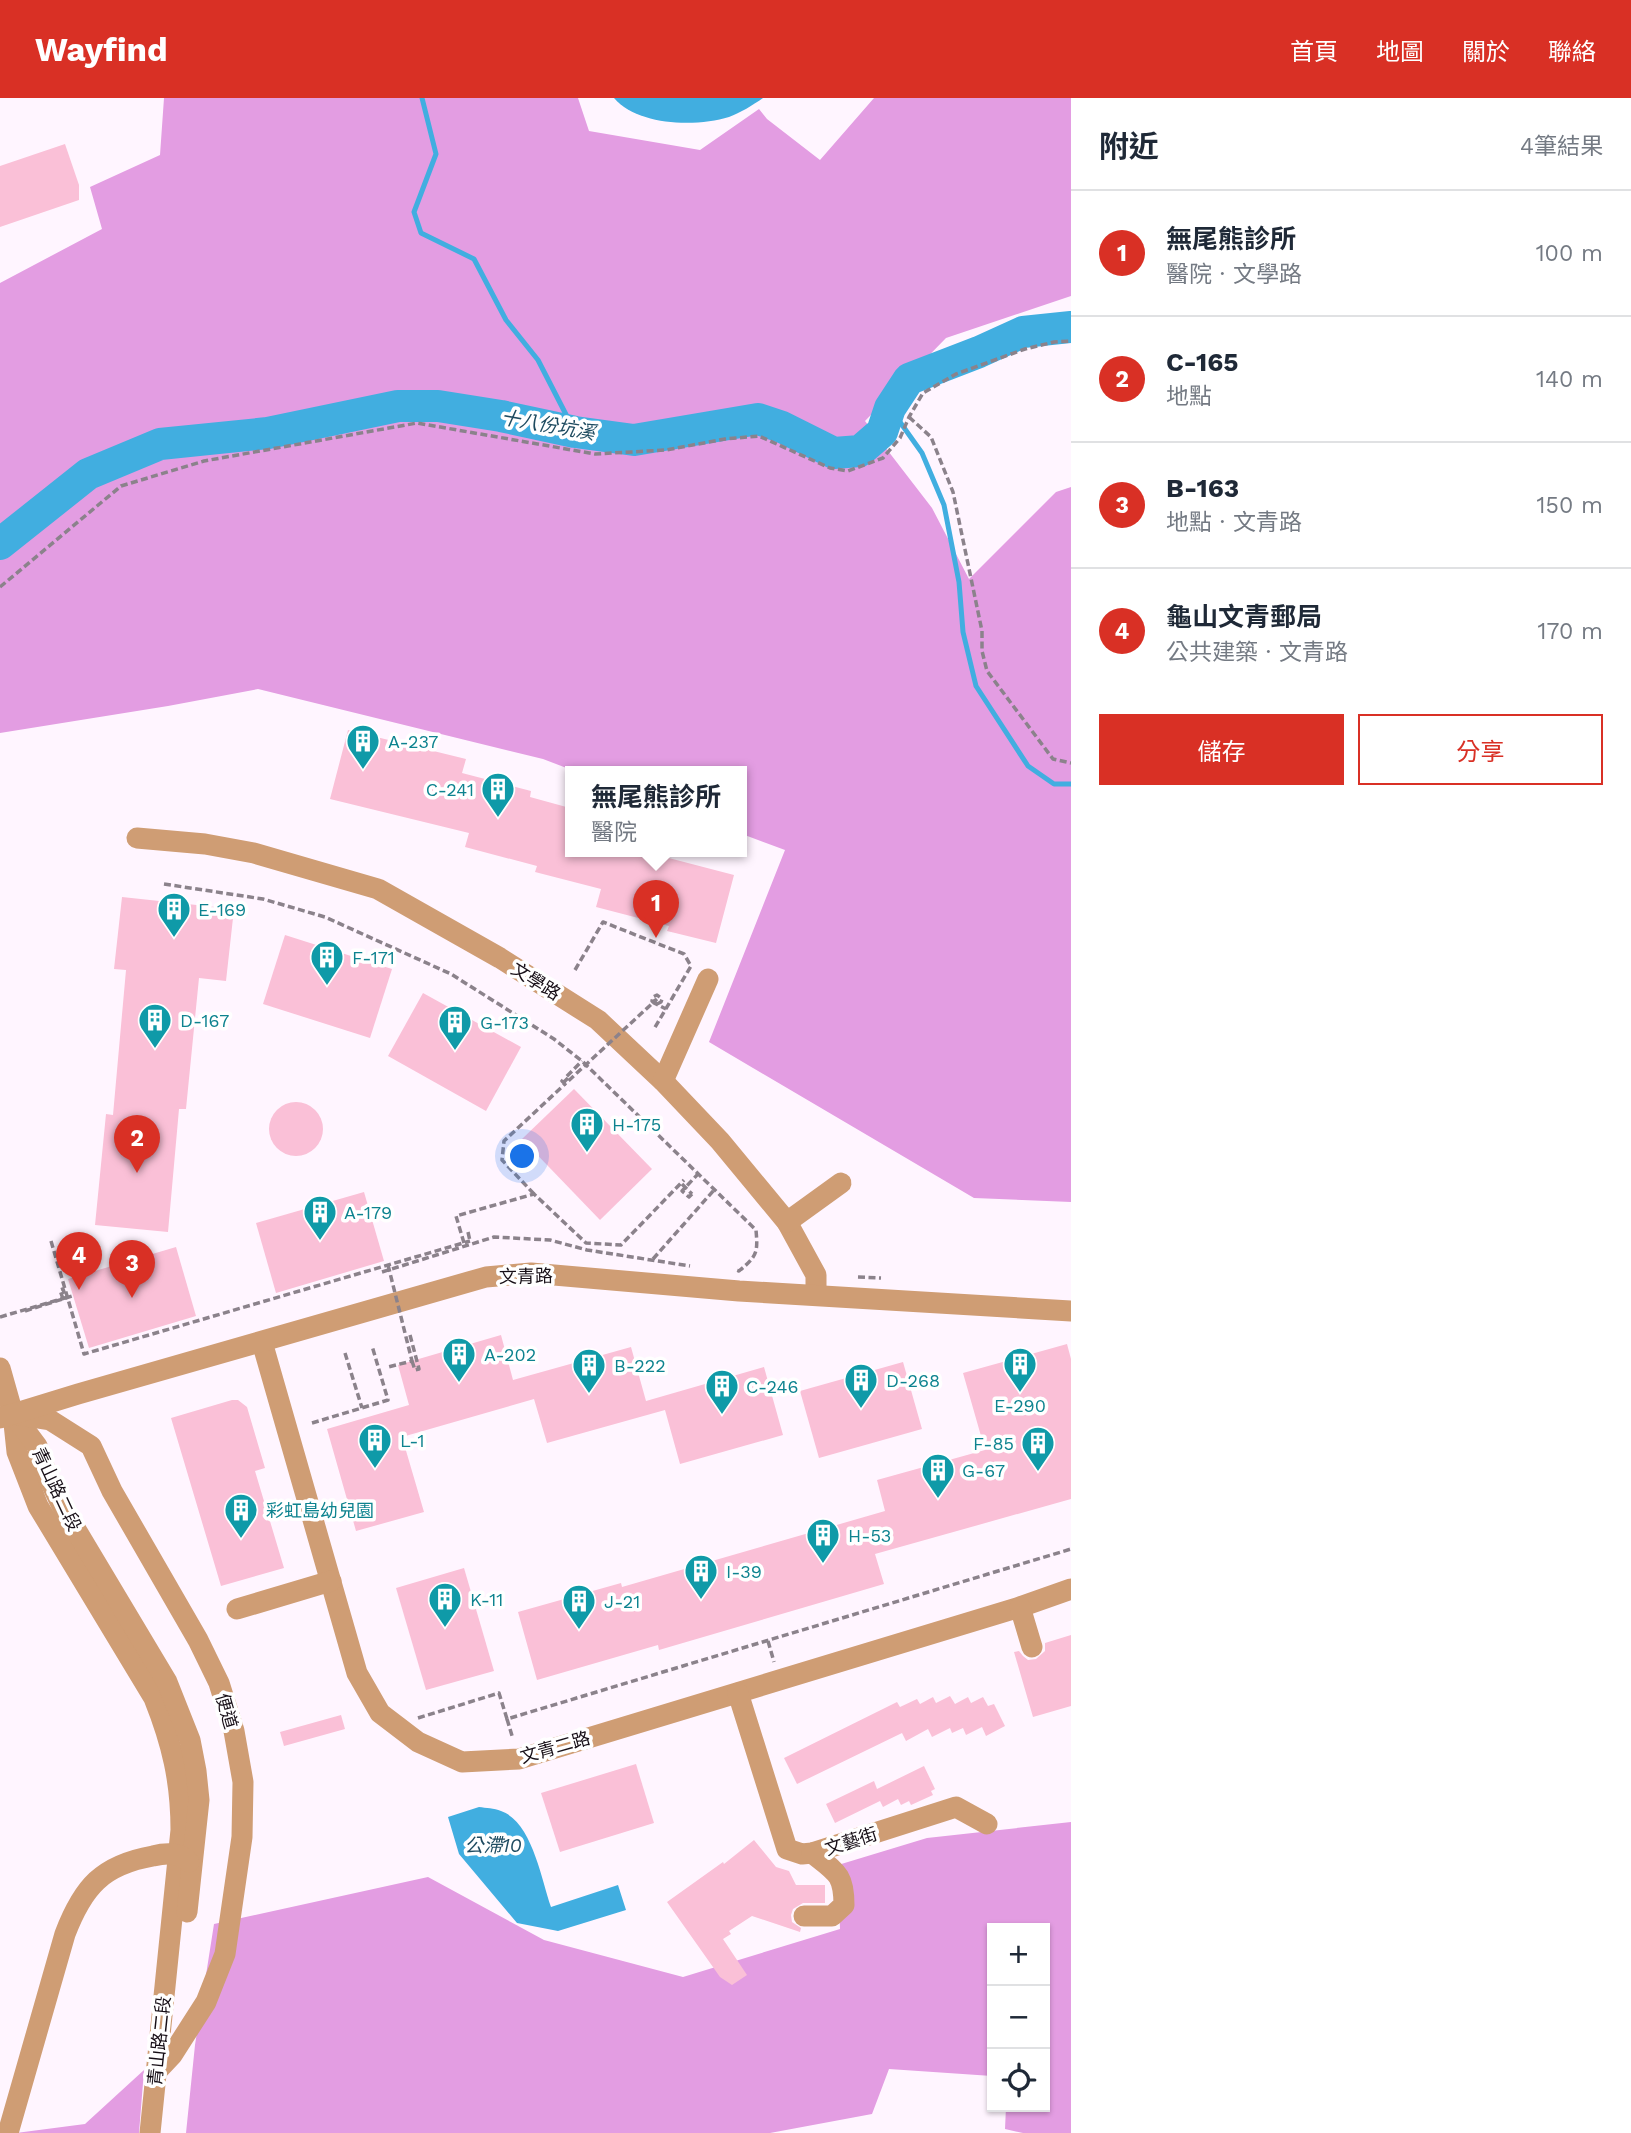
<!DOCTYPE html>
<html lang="zh-TW">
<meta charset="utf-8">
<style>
:root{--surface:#fff;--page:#f2f2f3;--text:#1f2937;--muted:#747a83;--line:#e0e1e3;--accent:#d93025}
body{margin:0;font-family:"Work Sans","Noto Sans TC",sans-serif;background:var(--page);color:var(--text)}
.controls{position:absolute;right:21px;bottom:21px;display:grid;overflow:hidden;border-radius:0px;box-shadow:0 2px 5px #0004}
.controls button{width:63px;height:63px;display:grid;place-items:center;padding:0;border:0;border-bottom:2px solid var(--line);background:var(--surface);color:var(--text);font:35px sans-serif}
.you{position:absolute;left:523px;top:1059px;width:24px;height:24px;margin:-18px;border:5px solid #fff;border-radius:50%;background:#1a73e8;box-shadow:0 0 0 10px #1a73e833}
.badge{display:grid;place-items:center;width:46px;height:46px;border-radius:50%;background:var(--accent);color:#fff;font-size:23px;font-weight:700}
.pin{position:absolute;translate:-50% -58px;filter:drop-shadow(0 2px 4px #0008)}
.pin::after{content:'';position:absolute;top:37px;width:24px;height:21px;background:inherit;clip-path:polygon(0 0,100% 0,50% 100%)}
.popup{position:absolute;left:565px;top:668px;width:182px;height:91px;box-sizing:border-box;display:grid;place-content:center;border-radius:0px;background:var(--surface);filter:drop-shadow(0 2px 5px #0005);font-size:23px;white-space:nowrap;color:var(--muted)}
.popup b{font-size:26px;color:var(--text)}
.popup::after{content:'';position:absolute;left:50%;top:100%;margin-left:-14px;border:14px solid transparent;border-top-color:var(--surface)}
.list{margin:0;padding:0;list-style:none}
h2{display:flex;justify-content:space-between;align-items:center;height:91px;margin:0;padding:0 28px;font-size:30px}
h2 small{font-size:23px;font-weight:400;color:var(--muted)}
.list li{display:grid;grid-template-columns:46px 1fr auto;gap:21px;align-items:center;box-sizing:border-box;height:126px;padding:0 28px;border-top:2px solid var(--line)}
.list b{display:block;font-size:26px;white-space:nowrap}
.list p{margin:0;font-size:23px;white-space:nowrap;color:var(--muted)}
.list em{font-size:23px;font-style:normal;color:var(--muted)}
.actions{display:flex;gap:14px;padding:21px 28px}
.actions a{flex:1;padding:16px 0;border:2px solid var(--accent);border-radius:0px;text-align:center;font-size:24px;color:var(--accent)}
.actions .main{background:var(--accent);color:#fff}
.icon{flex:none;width:38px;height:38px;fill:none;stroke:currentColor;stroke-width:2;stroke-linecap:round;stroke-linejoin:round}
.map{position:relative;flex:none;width:1071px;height:2035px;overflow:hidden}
header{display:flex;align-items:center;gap:42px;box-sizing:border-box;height:98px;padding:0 35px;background:var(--accent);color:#fff}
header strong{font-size:33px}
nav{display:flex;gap:38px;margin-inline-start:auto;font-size:24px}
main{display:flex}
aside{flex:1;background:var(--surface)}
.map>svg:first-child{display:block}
.forest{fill:#e39de2}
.water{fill:#41aee0}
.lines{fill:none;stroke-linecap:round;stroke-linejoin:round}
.stream{stroke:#41aee0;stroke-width:5}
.river{stroke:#41aee0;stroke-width:32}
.building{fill:#fac0d7}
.path{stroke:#8b828b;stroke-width:3.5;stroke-dasharray:7 3.5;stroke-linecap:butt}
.minor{stroke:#cf9d74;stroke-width:21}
.path-bridge{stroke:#8b828b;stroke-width:3.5;stroke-dasharray:7 3.5;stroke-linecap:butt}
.labels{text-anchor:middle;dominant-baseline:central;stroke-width:7;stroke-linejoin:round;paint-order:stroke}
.culture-label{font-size:18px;fill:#0d838f;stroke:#fff;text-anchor:start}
.street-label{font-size:18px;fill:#170f17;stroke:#fff}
.water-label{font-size:19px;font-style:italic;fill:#1e4b60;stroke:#fff}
</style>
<header>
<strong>Wayfind</strong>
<nav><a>首頁</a><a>地圖</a><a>關於</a><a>聯絡</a></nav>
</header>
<main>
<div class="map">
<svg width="1071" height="2035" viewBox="0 0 1071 2035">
<rect width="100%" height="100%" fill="#fff5ff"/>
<g class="forest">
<polygon points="164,0 578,0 589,33 700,52 759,11 767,21 820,62 874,0 1071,0 1071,198 946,240 865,323 932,410 969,481 1056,394 1071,389 1071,1104 974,1100 709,944 785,752 742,736 742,674 577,674 543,661 258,591 168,608 0,635 0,185 102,131 90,89 160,57"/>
<polygon points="1071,1724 1071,2035 1023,2035 1005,2031 1006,2009 1045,2009 1045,1830 992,1830 992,1978 889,1971 872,2016 770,2035 186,2035 195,1947 214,1826 428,1779 544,1842 683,1879 840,1831 838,1767 927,1740"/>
<polygon points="144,1972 139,2035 16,2035 85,2026"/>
</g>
<g class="water">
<path d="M 614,0 L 763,0 C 753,7 740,15 729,19 C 696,29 638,28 614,0 Z"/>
<path d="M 479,1709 C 486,1710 494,1710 501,1713 C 532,1724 541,1780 551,1809 L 618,1787 L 626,1812 L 558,1833 L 517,1825 L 459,1756 L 448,1719 Z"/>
</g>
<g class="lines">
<g class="stream">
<polyline points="422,0 436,56 414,114 421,135 474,161 506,222 538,262 575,334"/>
<polyline points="890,310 922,355 944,407 959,484 963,534 976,588 1028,668 1054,686 1071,686"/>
</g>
<polyline class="river" points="0,446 88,376 160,346 268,335 398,308 438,308 501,318 575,334 634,342 758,321 782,329 834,355 860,353 882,334 890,310 909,281 979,254 1023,234 1071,229"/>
</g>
<g class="building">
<polygon points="65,46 79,87 79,102 0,129 0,68"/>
<polygon points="348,632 466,661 462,675 531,693 530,699 570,710 570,754 662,754 661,758 734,777 716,845 667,833 669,828 596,809 601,791 535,774 537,768 465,749 469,735 330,701"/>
<polygon points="122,799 234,811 226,883 199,880 186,1011 179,1011 168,1134 95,1127 106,1016 113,1017 126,872 114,871"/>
<polygon points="285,837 392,871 370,940 263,906"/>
<polygon points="423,895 521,949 486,1013 388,958"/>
<polygon points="574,991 652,1071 600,1122 522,1041"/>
<circle cx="296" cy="1031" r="27"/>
<polygon points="364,1094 384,1163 276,1195 256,1125"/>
<polygon points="176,1149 196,1218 89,1250 68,1181"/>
<polygon points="501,1237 513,1282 631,1249 646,1303 764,1269 783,1337 680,1366 665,1312 547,1345 534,1301 402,1339 424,1414 356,1433 327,1331 409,1307 398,1267"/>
<polygon points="1067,1246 1071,1261 1071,1401 875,1456 884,1486 659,1552 658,1547 537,1582 518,1514 621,1485 622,1489 885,1413 877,1382 985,1352 963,1275"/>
<polygon points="903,1264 922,1331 819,1360 800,1293"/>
<polygon points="232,1302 238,1302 247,1309 265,1370 255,1373 284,1470 221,1488 171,1320"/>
<polygon points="464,1470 494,1573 426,1592 396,1490"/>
<polygon points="1071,1537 1071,1608 1033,1619 1014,1554 1019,1553 1023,1558 1028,1562 1036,1561 1045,1553 1045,1545"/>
<polygon points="950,1598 955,1606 968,1599 971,1605 983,1599 988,1608 994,1606 1005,1628 986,1638 982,1629 966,1637 963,1630 952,1635 950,1630 932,1639 928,1631 906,1643 902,1635 797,1686 784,1660 897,1604 900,1609 917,1601 920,1606 933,1599 936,1605"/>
<polygon points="341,1617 345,1631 284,1648 280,1634"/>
<polygon points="636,1666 654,1725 560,1754 541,1695"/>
<polygon points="924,1668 935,1691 931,1693 933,1697 911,1707 909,1703 901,1707 898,1701 883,1709 880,1703 835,1725 826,1706 874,1683 877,1691"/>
<polygon points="754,1742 776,1769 789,1773 796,1787 825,1787 825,1805 803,1805 793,1811 791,1817 792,1824 801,1830 800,1834 752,1818 729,1833 731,1836 723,1841 747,1877 732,1887 720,1879 667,1804 723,1764 724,1766"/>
</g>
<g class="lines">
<g class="path">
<polyline points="909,319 931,339 953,394 982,533 982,553 987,573 1053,661 1071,665"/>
<polyline points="0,489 121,388 204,363 417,325 595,356 666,352 725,341 759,338 830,370 848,373 883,360 900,340 909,319 923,295 956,276 1025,251 1054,244 1071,243"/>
<path d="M 164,786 L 263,801 L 325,819 L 451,876 L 554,941 L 582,963 L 756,1132 C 758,1155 757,1158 739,1173 L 736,1172"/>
<polyline points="575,872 603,824 684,856 691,868 654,931"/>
<polyline points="657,906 661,904 662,901 657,897 653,899 652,903 653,904 657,901 654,905 666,911"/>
<polyline points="563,985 568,980 566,979 582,963"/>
<polyline points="534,1096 502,1062 504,1043 565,986"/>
<polyline points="692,1096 689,1099 682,1093 698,1076"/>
<polyline points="468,1134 470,1143"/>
<polyline points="464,1145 456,1118 534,1096 586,1145 621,1147 684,1082"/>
<polyline points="653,1161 714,1092"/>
<polyline points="382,1174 494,1139 550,1142 587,1152 690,1168"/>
<polyline points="858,1179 881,1180"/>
<polyline points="63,1201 60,1192 63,1191 66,1200"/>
<polyline points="25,1213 72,1198"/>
<polyline points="410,1237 419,1271 415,1272 412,1263"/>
<polyline points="345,1255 362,1310"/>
<polyline points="312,1325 388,1302 372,1248"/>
<polyline points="768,1543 774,1564"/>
<polyline points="418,1620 499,1595 507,1621 1071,1451"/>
<polyline points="507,1621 513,1641"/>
</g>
<g class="minor">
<polyline points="137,740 205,746 254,755 378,791 500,860 598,922 663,983 720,1043 787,1124 816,1177 816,1197"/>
<polyline points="663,983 708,881"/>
<polyline points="787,1124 841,1085"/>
<polyline points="262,1244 357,1575 380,1615 418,1644 462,1664 519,1661 1020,1509 1071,1491"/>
<path d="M 0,1270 L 13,1316 L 17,1354 L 38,1408 L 154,1600 C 172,1645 181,1683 181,1732 L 150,2035"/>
<polyline points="13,1316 37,1348 47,1377 63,1410 167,1584 190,1642 196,1673 199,1702 187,1814"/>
<polyline points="18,1317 50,1322 91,1348 112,1393 198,1542 219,1585 234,1633 243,1684 242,1739 225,1856 206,1904 172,1957 156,1974"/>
<polyline points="0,1320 78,1296 486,1179 531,1175 739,1193 1071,1213"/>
<polyline points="1020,1509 1032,1549"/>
<polyline points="237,1511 331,1483"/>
<polyline points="738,1595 787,1751 802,1756 812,1755 956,1709 987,1726"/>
<path d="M 804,1818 L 832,1818 L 844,1807 C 844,1776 836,1774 812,1755"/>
<path d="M 8,2035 L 65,1836 C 83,1789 102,1767 153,1758 C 165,1755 180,1754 189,1764"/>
</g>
<g class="path-bridge">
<polyline points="563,982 562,983 565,986 657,901"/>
<polyline points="682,1086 692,1096"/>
<polyline points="51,1143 84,1256 470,1143"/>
<polyline points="388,1167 412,1263 388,1269"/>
<polyline points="0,1219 68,1199"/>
</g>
</g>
<defs>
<symbol id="building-pin" viewBox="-11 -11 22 30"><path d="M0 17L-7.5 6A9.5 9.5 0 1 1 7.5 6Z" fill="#0f9aa8" stroke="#fff"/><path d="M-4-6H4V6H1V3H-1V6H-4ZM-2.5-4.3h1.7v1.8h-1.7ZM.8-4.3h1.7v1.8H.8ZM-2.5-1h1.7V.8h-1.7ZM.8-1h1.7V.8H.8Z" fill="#fff"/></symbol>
</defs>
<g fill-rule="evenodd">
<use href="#building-pin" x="344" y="624" width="38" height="52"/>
<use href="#building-pin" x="479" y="672" width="38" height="52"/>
<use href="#building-pin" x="155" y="792" width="38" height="52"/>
<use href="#building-pin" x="308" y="840" width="38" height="52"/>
<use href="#building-pin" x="136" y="903" width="38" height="52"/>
<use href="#building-pin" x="436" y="905" width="38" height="52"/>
<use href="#building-pin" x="568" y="1007" width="38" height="52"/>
<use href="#building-pin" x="301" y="1095" width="38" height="52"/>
<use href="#building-pin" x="440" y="1237" width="38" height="52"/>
<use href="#building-pin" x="1001" y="1247" width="38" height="52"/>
<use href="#building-pin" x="570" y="1248" width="38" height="52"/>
<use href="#building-pin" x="842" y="1263" width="38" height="52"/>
<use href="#building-pin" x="703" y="1269" width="38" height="52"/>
<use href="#building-pin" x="356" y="1323" width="38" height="52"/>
<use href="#building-pin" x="1019" y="1326" width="38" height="52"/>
<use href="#building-pin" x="919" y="1353" width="38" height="52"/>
<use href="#building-pin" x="222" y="1393" width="38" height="52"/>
<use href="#building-pin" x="804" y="1418" width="38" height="52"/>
<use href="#building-pin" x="682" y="1454" width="38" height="52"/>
<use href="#building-pin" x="426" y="1482" width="38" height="52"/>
<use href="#building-pin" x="560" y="1484" width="38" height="52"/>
</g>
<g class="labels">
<g class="culture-label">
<text x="388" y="643">A-237</text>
<text x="474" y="691" text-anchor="end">C-241</text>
<text x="198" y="811">E-169</text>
<text x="352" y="859">F-171</text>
<text x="180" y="922">D-167</text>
<text x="480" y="924">G-173</text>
<text x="612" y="1026">H-175</text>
<text x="344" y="1114">A-179</text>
<text x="484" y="1256">A-202</text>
<text x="614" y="1267">B-222</text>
<text x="886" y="1282">D-268</text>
<text x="746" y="1288">C-246</text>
<text x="1020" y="1307" text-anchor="middle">E-290</text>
<text x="400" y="1342">L-1</text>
<text x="1014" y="1345" text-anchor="end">F-85</text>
<text x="962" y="1372">G-67</text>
<text x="266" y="1412">彩虹島幼兒園</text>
<text x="848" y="1437">H-53</text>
<text x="726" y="1473">I-39</text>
<text x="470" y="1501">K-11</text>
<text x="604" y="1503">J-21</text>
</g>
<g class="street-label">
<text transform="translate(536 883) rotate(32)">文學路</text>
<text transform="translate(526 1178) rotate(-1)">文青路</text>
<text transform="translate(57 1391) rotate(65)">青山路二段</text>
<text transform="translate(227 1613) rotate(74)">便道</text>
<text transform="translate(555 1649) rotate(-16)">文青二路</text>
<text transform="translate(851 1743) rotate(-18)">文藝街</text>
<text transform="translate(159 1943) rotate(-84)">青山路二段</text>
</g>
<g class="water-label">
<text transform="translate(548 327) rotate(10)">十八份坑溪</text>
<text x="493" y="1747">公滯10</text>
</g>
</g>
</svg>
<div class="controls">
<button>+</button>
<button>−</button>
<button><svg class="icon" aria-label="locate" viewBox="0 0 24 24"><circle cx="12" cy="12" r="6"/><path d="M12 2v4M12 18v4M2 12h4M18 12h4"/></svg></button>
</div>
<div class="you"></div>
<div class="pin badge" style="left:656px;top:840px">1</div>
<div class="popup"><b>無尾熊診所</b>醫院</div>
<div class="pin badge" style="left:137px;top:1075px">2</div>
<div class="pin badge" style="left:132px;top:1200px">3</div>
<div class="pin badge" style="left:79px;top:1192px">4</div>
</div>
<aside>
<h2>附近<small>4筆結果</small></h2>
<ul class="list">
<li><span class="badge">1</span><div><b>無尾熊診所</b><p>醫院 · 文學路</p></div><em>100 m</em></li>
<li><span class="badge">2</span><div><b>C-165</b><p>地點</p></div><em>140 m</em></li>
<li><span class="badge">3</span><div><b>B-163</b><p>地點 · 文青路</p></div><em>150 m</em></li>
<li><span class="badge">4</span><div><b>龜山文青郵局</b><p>公共建築 · 文青路</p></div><em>170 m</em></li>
</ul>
<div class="actions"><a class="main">儲存</a><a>分享</a></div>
</aside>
</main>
